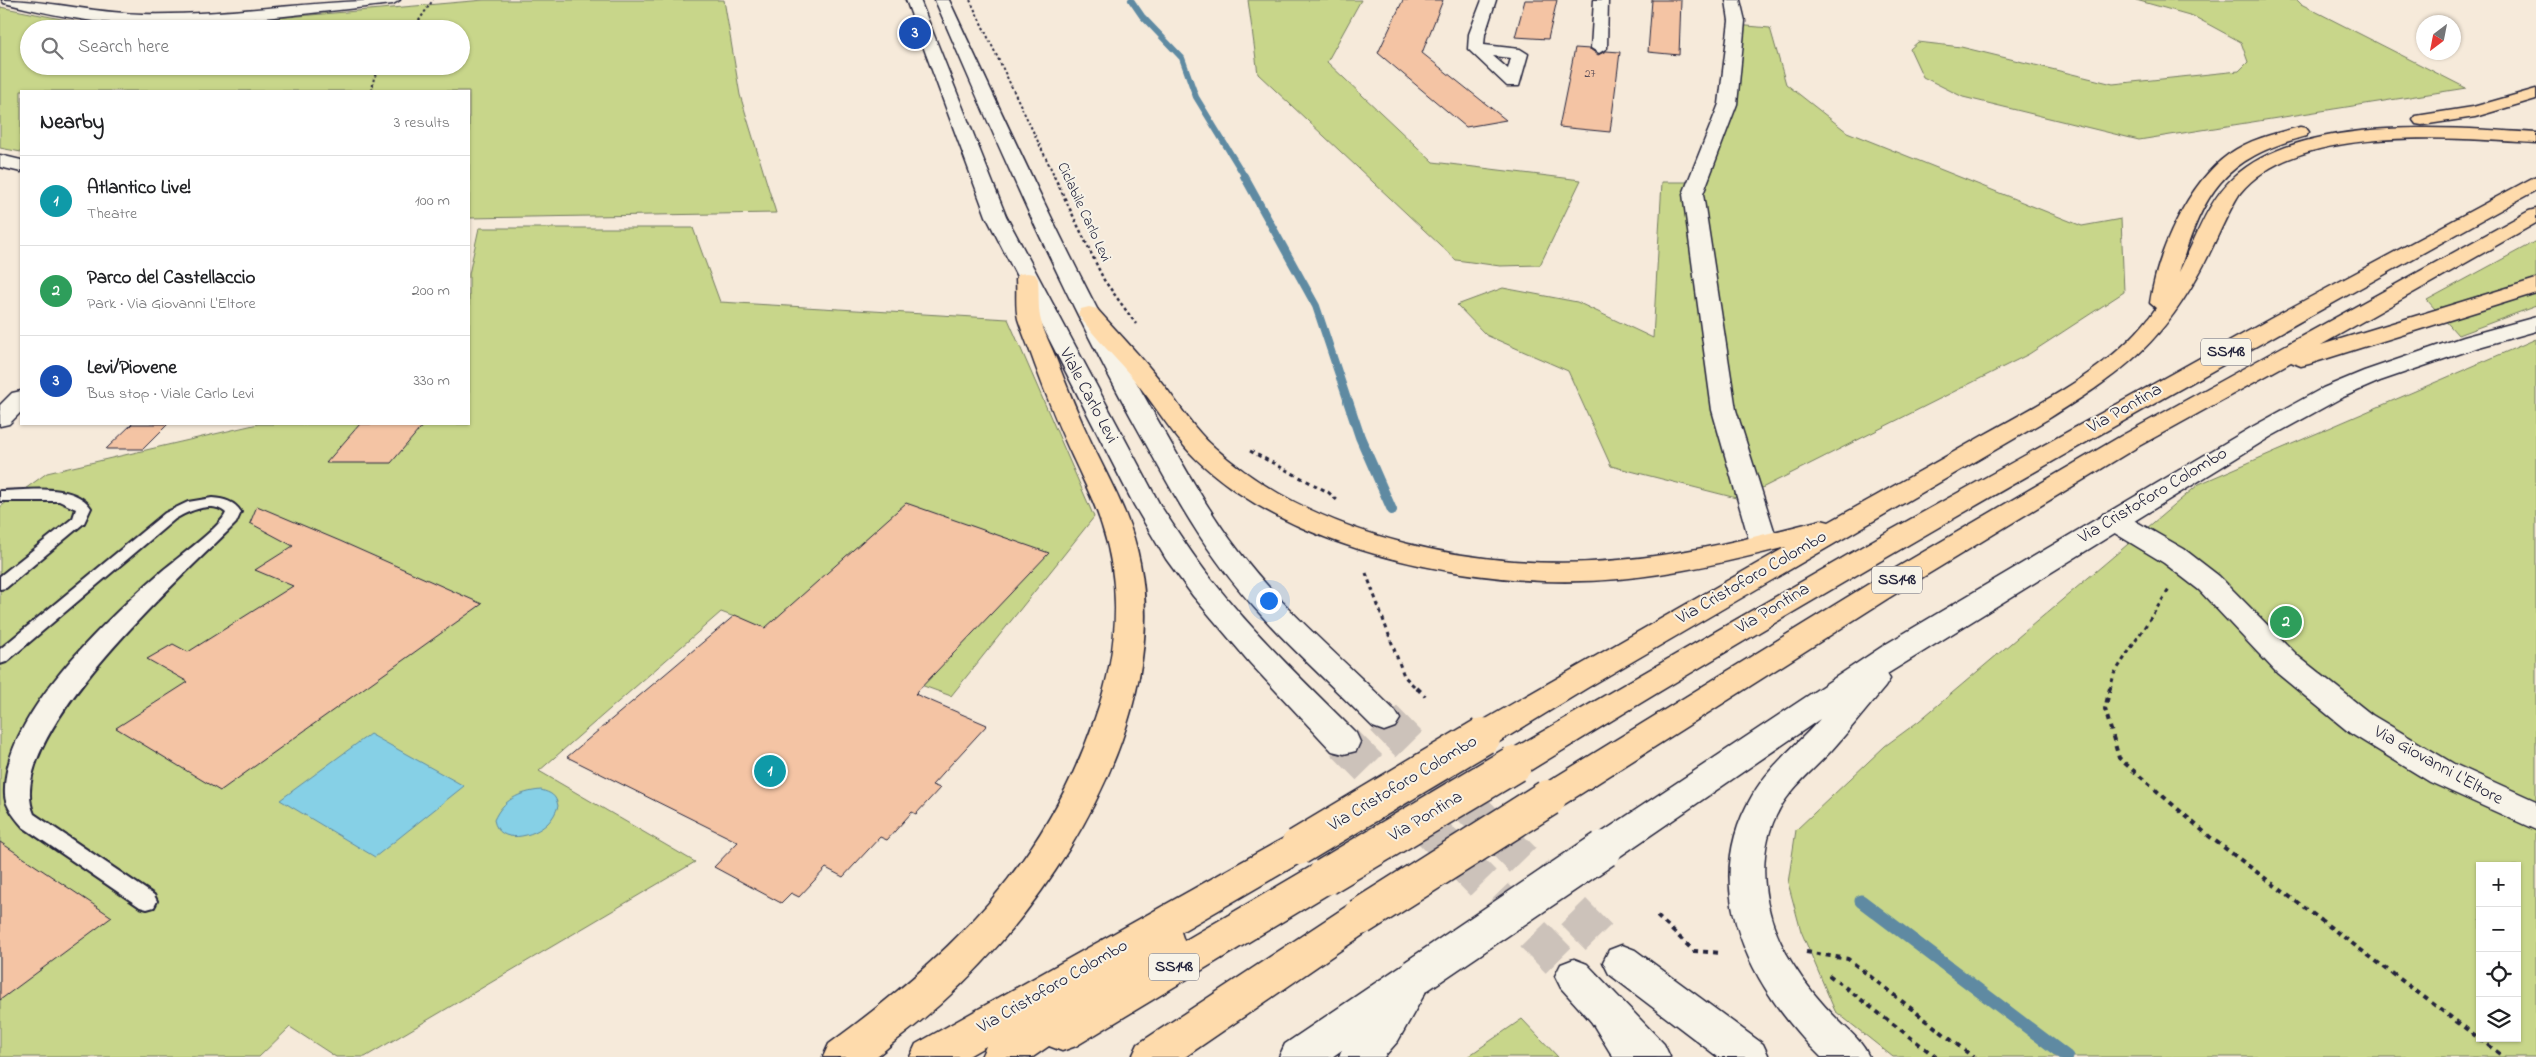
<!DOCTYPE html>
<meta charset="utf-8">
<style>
:root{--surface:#fff;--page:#f2f2f2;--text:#202124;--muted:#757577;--line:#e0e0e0;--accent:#ea580c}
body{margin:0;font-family:"Indie Flower",sans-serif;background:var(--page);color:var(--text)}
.controls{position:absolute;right:15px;bottom:15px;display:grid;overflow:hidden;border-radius:0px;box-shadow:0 1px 4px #0004}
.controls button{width:45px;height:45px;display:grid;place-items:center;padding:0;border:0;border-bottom:1px solid var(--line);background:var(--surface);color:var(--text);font:25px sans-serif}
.compass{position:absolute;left:2416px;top:15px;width:45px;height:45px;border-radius:50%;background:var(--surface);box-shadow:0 1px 4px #0004;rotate:212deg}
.you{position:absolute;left:1268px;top:600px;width:18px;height:18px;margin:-12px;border:4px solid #fff;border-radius:50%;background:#1a73e8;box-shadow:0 0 0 8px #1a73e833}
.badge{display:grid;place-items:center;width:32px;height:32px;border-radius:50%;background:var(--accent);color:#fff;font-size:16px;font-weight:700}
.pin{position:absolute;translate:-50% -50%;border:2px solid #fff;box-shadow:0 1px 5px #0006}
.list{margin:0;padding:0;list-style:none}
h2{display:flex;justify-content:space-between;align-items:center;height:65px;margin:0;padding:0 20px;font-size:21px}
h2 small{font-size:16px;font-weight:400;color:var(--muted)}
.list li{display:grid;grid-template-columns:32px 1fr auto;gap:15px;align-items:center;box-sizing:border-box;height:90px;padding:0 20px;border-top:1px solid var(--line)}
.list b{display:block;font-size:19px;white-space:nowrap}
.list p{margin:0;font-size:16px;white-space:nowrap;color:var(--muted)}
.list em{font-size:16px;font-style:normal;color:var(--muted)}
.icon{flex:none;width:28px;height:28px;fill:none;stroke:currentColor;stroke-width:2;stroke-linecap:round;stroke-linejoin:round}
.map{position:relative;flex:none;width:2536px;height:1057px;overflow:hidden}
.search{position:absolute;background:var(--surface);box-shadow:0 1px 4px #0004;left:20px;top:20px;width:450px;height:55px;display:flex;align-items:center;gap:12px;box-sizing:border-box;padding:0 18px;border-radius:28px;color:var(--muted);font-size:19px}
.panel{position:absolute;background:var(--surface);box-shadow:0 1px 4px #0004;left:20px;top:90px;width:450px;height:335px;border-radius:0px}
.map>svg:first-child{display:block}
.green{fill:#c8d68a;stroke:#757c62;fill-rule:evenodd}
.water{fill:#86d0e6;stroke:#5e8aa2}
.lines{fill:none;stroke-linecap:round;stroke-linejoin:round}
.stream-far3{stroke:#5e8aa2;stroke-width:6}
.stream-far2{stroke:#5e8aa2;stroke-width:8}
.stream-far1{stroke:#5e8aa2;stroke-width:10}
.stream{stroke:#5e8aa2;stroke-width:13}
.building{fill:#f4c4a4;stroke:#22223b}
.tertiary-tunnel{stroke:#ccc2ba;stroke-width:36;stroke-dasharray:36 18;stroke-linecap:butt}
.service-casing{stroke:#22223b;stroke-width:4}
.minor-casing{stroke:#22223b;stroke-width:3}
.tertiary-casing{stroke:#22223b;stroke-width:3}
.secondary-casing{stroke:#22223b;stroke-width:3}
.trunk-casing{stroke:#22223b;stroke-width:3}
.path-far3{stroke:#22223b;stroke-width:2;stroke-dasharray:2.5 2.5;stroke-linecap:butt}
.path-far2{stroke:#22223b;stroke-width:2.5;stroke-dasharray:3 3;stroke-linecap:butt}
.path-far1{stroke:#22223b;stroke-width:3;stroke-dasharray:4 4;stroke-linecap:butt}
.path{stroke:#22223b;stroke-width:4;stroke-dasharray:5 5;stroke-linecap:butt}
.service{fill:#f7f3e8;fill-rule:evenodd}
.minor{fill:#f7f3e8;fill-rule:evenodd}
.tertiary{fill:#f7f3e8;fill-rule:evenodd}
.secondary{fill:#f7f3e8;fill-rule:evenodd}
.trunk{fill:#fedbac;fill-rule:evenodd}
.secondary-bridge-casing{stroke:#22223b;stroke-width:39;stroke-linecap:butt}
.trunk-bridge-casing{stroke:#22223b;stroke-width:39;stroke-linecap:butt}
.secondary-bridge{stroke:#f7f3e8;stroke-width:36}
.trunk-bridge{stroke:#fedbac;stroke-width:36}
.labels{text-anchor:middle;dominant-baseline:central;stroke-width:4;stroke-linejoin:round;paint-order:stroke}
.far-number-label{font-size:12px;fill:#564a55}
.far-street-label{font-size:15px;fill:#22223b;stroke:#f7f3e8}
.shield{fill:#f7f3e8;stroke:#62616f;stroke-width:1}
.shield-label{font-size:16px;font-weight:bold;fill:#22223b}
.street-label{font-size:18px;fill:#22223b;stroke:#f7f3e8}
</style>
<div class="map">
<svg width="2536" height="1057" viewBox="0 0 2536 1057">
<rect width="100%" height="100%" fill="#f6eada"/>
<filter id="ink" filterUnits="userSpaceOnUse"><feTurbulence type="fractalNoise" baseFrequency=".02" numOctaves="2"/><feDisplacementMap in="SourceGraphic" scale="10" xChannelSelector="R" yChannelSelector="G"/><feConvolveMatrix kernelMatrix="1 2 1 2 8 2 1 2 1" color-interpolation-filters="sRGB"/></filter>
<g filter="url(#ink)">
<g class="green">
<path d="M 484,0 L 724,0 L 740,95 L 776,213 L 469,218 L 469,91 L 21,91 L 21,152 L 0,148 L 0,7 L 87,24 L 207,24 ZM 29,29 L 461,29 L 461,66 L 29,66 Z"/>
<polygon points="1248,0 1361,0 1327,62 1433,162 1581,180 1540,265 1500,266 1456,260 1258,74"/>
<polygon points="2136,0 2297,0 2301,4 2466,88 2139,140 1963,97 1923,77 1910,49 1918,42 1961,47 2113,84 2239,71 2248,62 2241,42 2193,16"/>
<polygon points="1736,25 1770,28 1786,84 1847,132 2082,226 2121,219 2124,292 2029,354 1740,499 1611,466 1568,371 1486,335 1457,305 1503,288 1577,302 1653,338 1662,182 1698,182 1720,126"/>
<polygon points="479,228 693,228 720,302 1008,319 1094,517 951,696 721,612 539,771 695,862 365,1057 336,1057 290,1027 259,1057 0,1057 0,507 47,473 258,424 469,424 469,274"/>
<polygon points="2536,241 2536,306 2458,335 2427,300"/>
<path d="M 2536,339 L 2536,1057 L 1893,1057 L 1835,1011 L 1801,931 L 1788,883 L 1796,830 L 1885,746 L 1919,721 L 2199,484 ZM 2480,866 L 2517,866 L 2517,1038 L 2480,1038 Z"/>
<polygon points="1522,1019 1558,1057 1467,1057"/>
</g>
<g class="water">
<polygon points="370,734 464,786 375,857 280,800"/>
<path d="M 541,790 C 551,793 556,795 558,806 C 556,812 553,818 548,823 C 534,837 499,846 494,820 C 503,800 519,792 541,790 Z"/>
</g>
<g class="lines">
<polyline class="stream-far3" points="1131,0 1142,16 1182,58 1196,97 1245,177"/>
<polyline class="stream-far2" points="1244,176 1316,306 1348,402"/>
<polyline class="stream-far1" points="1348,401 1360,437 1392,510"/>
<polyline class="stream" points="1861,901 2067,1057"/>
</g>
<g class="building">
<polygon points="1403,0 1443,0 1422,53 1506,120 1466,127 1378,53"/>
<polygon points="1525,0 1557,0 1548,39 1515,37"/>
<polygon points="1652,0 1681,0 1679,55 1648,52"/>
<polygon points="1575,48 1590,49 1598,55 1606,51 1620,52 1610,132 1559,127"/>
<polygon points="132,424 168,424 143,449 106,449"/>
<polygon points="360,424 424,424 391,463 326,463"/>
<polygon points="906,503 1049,553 915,694 987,725 932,785 940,788 916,814 912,812 887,840 880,837 843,877 826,868 799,897 791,893 781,903 714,867 738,842 567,757 735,615 765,628"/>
<polygon points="257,506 340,541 482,604 220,791 116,728 188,682 147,659 173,644 188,652 293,586 255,570 293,546 250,523"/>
<polygon points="0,842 112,917 0,1000"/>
</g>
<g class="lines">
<g class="tertiary-tunnel">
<polyline points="1384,719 1610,949"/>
<polyline points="1344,742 1574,976"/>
</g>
<defs>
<g id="service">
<path d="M 0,491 C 27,491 74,482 91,508 L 84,523 L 6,588 L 0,589 L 0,576 L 73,518 L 76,509 L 59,501 L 0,501 Z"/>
<path d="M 212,498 C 224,499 234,501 241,512 L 236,523 C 189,571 0,737 34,814 L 154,895 L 157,901 L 154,907 L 147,909 L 140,907 L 23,827 C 16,819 5,806 5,795 C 1,717 107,619 162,571 C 176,559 221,527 226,513 C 212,500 189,511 175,519 L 6,662 L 0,664 L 0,649 L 165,513 L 188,502 Z"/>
</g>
<g id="minor">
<path d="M 1482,0 L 1496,0 L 1485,34 L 1484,45 L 1520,49 L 1528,54 L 1519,86 L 1507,86 L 1468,49 L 1469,34 ZM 1493,56 L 1511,58 L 1508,69 Z"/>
<polygon points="1594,0 1608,0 1607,48 1599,53 1591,48"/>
<polygon points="1726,0 1740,0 1745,21 1737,104 1703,194 1736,410 1778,543 1774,549 1764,552 1754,549 1750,543 1712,410 1683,194 1719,104 1729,21"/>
<polygon points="0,155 21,160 21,172 0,167"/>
<polygon points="21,391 21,412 9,424 0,426 0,405 12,393"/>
<polygon points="2113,511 2123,514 2184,549 2219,576 2299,657 2372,715 2454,764 2536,801 2536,830 2430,782 2350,733 2277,673 2199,590 2164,563 2103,526 2099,520 2103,514"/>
</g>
<g id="tertiary">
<path d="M 2,0 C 48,0 94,13 142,14 C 228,16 314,0 400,0 L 393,4 C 294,14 193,31 93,21 C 63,17 33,10 4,3 Z"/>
<path d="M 906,0 L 920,0 L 1006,216 L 1160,505 C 1177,531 1193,556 1212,580 C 1255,635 1307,684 1356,733 L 1360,742 L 1356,751 L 1344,754 L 1332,751 L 1250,663 L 1193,596 L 1166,559 L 1134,505 L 986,216 Z"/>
<path d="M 935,0 L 949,0 C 1014,139 1077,279 1153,412 C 1180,458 1205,507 1238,550 C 1283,610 1342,658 1395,711 L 1400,719 L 1395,727 L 1384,731 L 1373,727 C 1320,673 1261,623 1217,561 C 1184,516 1158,465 1131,417 C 1057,282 996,141 935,0 Z"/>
<polygon points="1574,959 1587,964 1664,1044 1670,1057 1623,1057 1561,988 1555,976 1561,964"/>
</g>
<g id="secondary">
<path d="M 2536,317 L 2536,331 L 2479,347 L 2380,381 L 2341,398 L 2270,437 L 1887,674 L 1890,679 L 1885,687 C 1867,708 1850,730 1831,751 C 1814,769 1793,786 1780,808 C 1753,856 1763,918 1792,963 C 1805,984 1821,1003 1838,1020 C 1850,1032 1862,1041 1869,1057 L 1821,1057 C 1752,989 1697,889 1752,796 C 1769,766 1798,744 1820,719 L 1616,859 L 1604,863 L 1592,859 L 1586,849 L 1592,839 L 1886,644 L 2252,427 L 2323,388 L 2364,371 L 2463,337 Z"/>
<polygon points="1622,945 1635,950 1763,1044 1769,1057 1718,1057 1609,974 1603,962 1609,950"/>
<polygon points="1415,960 1428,965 1434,977 1398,1041 1384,1057 1339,1057 1342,1050 1332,1057 1279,1057 1285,1044 1402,965"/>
<polygon points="1602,990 1616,996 1650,1044 1656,1057 1613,1057 1583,1008 1588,996"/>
</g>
<g id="trunk">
<polygon points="2536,89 2536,99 2475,117 2422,125 2416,124 2413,120 2416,116 2473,107"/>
<path d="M 2300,127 L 2306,128 L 2309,132 L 2306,136 C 2222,159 2204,192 2179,272 C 2195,241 2207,201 2234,177 C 2302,115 2450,127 2536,133 L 2536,143 C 2454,138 2297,123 2240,193 C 2223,220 2213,250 2197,277 C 2156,350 2116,376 2048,419 L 1587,688 L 1494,745 L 1483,748 L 1472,745 L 1467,736 L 1472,727 L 1786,547 C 1731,561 1676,574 1619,579 C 1499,590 1338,561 1237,492 C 1219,479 1199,464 1185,447 C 1167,426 1153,403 1136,382 C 1117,359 1095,338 1078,314 L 1081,309 L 1089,307 L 1097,309 C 1119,334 1142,357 1162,383 C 1179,404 1193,429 1214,447 C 1317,540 1485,573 1619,560 C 1688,554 1755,537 1821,520 L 1829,522 C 1880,494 1931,465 1982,436 C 2042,402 2116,367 2156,308 L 2150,303 C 2157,253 2187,184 2229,154 C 2250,139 2276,133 2300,127 Z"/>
<path d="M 2536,176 L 2536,190 C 2196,379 1857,569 1526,773 L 1514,777 L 1502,773 L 1497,764 L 1502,755 L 1884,534 L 2270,319 Z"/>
<polygon points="2536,209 2536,223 2321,345 2536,279 2536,293 2309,364 2301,366 2291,362 2139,446 1887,599 1560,807 1548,811 1536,807 1531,798 1536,789 1867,585 2121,436 2529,211"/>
<path d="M 1027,273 L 1035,274 L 1038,279 C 1039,291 1038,305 1040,317 C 1043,332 1052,347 1057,361 C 1068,389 1079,417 1092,444 C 1103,467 1115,489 1125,513 C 1186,659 1096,832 1001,942 C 969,979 933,1013 894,1042 C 888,1047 881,1054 875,1057 C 865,1057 835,1057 823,1057 L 829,1044 C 951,955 1045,865 1095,718 C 1117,656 1123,590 1102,526 C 1095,503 1084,482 1074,460 C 1059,429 1047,397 1035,365 C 1030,350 1023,335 1018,319 C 1015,307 1017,292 1016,279 L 1019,274 Z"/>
<polygon points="1298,833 1310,837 1316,847 1310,857 1181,932 1184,941 1312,866 1325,862 1338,866 1343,877 1338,888 1076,1046 1062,1051 1049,1046 1033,1057 981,1057 986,1046 967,1057 910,1057 916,1044 1286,837"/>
<polygon points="1360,901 1373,906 1378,917 1373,928 1185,1057 1132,1057 1138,1044 1347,906"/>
</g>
</defs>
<use href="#service" class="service-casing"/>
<use href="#minor" class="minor-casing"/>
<use href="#tertiary" class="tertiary-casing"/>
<use href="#secondary" class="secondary-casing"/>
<use href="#trunk" class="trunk-casing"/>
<g class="path-far3">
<polyline points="970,0 1055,177"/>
<polyline points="413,29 433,0"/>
<polyline points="372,91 374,77 382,66"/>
</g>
<polyline class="path-far2" points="1054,176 1104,280 1136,324"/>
<g class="path-far1">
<polyline points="1250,451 1328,492 1338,501"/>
<polyline points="1366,573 1404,676 1418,690"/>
<polyline points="2110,690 2114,674 2170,588"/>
</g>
<g class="path">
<polyline points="1417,688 1425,696"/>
<polyline points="2110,688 2105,709 2119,758 2210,837 2504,1057"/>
<polyline points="1657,916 1694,951 1723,953"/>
<polyline points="1806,952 1848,959 1973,1057"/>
<polyline points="1829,975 1936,1057"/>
</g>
<use href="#service" class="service"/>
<use href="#minor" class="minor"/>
<use href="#tertiary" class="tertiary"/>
<use href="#secondary" class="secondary"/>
<use href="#trunk" class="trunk"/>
<defs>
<polyline id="secondary-bridge" points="1415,977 1604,849"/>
<g id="trunk-bridge">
<polyline points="1298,847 1483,736"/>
<polyline points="1325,877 1514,764"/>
<polyline points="1360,917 1548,798"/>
</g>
</defs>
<use href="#secondary-bridge" class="secondary-bridge-casing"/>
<use href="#trunk-bridge" class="trunk-bridge-casing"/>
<use href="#secondary-bridge" class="secondary-bridge"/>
<use href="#trunk-bridge" class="trunk-bridge"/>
</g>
</g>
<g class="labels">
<g class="far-number-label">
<text x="1590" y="74">27</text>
</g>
<g class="far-street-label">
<text transform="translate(1084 212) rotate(65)">Ciclabile Carlo Levi</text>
</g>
<g class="shield">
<rect x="2201" y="338.5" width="50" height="27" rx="4"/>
<rect x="1872" y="566.5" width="50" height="27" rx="4"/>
<rect x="1149" y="953.5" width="50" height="27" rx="4"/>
</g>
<g class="shield-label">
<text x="2226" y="352">SS148</text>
<text x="1897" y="580">SS148</text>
<text x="1174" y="967">SS148</text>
</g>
<g class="street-label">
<text transform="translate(1088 396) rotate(62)">Viale Carlo Levi</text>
<text transform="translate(2125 409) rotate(-30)">Via Pontina</text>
<text transform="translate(2153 496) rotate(-31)">Via Cristoforo Colombo</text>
<text transform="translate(1752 578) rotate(-30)">Via Cristoforo Colombo</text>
<text transform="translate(1773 609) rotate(-31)">Via Pontina</text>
<text transform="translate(2438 766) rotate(29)">Via Giovanni L'Eltore</text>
<text transform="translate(1403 784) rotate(-31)">Via Cristoforo Colombo</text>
<text transform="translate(1426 817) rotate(-31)">Via Pontina</text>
<text transform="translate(1053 987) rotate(-30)">Via Cristoforo Colombo</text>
</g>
</g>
</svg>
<div class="controls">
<button>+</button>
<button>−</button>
<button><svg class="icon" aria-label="locate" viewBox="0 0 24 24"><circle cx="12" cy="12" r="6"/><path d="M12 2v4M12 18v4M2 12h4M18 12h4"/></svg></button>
<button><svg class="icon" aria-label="layers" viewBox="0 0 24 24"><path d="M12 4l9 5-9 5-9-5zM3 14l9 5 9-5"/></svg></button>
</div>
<svg class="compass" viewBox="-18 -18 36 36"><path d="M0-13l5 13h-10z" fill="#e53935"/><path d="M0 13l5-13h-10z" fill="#757577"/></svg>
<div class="you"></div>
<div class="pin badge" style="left:770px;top:771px;background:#0f9aa8">1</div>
<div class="pin badge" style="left:2286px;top:622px;background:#2e9e5b">2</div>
<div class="pin badge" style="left:915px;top:33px;background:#1a4fb4">3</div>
<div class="search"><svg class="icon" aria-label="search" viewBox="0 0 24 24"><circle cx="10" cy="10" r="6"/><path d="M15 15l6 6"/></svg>Search here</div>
<section class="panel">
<h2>Nearby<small>3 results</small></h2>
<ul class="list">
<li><span class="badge" style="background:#0f9aa8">1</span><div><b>Atlantico Live!</b><p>Theatre</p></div><em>100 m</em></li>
<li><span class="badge" style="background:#2e9e5b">2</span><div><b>Parco del Castellaccio</b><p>Park · Via Giovanni L'Eltore</p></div><em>200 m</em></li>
<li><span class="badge" style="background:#1a4fb4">3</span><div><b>Levi/Piovene</b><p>Bus stop · Viale Carlo Levi</p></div><em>330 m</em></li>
</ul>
</section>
</div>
